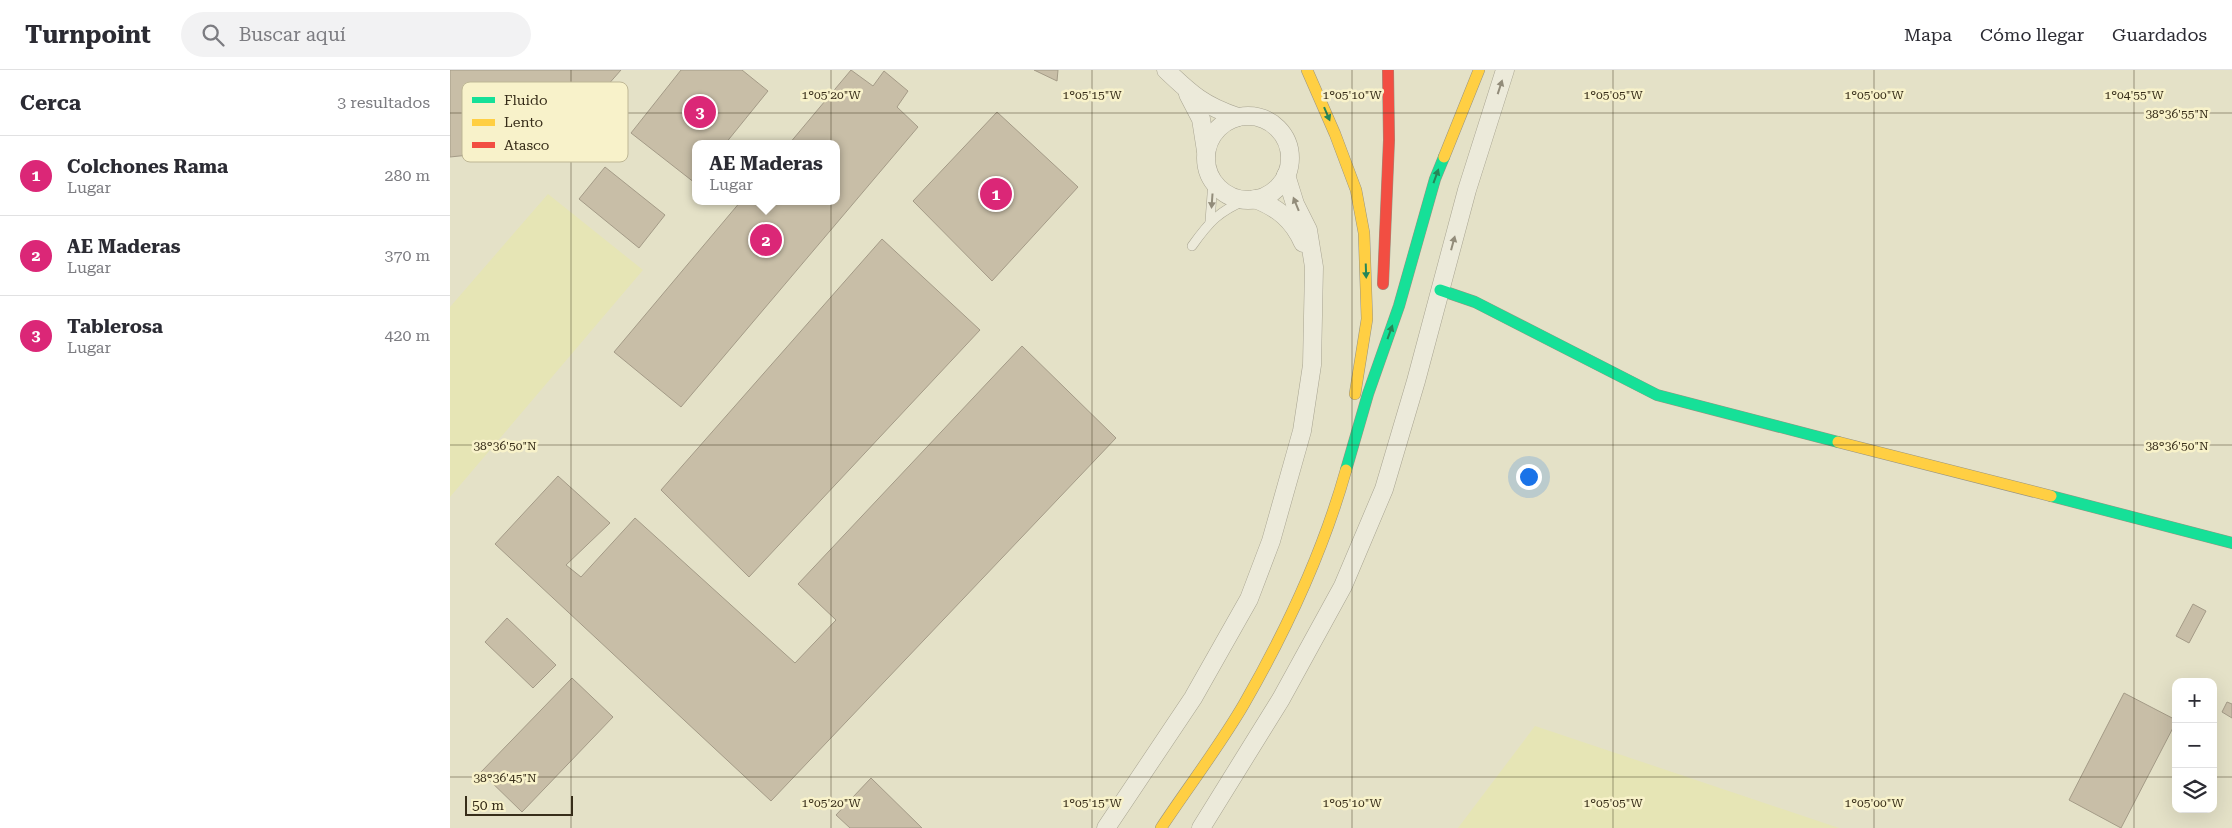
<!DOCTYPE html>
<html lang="es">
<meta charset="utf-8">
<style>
:root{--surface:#fff;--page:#f2f2f3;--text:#2b2b33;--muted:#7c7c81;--line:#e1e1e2;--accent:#db2777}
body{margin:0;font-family:"Roboto Serif",serif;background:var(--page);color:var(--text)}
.controls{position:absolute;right:15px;bottom:15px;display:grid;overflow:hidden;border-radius:10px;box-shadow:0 5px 20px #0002}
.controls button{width:45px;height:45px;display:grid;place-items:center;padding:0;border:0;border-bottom:1px solid var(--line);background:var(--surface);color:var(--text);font:25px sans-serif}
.scale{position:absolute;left:15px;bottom:12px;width:108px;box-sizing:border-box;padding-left:5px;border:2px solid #372d19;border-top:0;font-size:14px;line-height:18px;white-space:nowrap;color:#372d19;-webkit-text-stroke:4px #f8f2ca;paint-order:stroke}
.you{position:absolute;left:1078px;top:406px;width:18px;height:18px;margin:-12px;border:4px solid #fff;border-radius:50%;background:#1a73e8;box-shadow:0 0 0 8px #1a73e833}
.badge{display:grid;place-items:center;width:32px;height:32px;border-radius:50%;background:var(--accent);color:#fff;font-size:16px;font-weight:700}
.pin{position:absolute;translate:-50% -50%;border:2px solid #fff;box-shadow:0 1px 5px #0006}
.popup{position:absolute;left:242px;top:70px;width:148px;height:65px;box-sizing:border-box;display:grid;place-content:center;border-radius:10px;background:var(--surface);filter:drop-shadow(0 1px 4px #0005);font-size:16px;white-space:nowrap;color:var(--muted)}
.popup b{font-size:19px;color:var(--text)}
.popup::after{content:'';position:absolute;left:50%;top:100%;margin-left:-10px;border:10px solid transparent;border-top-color:var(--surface)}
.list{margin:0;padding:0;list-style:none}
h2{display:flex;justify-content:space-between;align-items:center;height:65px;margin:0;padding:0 20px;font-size:21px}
h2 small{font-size:16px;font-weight:400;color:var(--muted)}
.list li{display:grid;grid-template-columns:32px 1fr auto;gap:15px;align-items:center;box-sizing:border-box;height:80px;padding:0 20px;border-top:1px solid var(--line)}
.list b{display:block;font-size:19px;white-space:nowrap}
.list p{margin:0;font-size:16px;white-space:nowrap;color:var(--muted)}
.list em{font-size:16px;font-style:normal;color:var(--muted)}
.icon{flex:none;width:28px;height:28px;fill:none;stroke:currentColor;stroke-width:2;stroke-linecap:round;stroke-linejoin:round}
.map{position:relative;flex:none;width:1782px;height:758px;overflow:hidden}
header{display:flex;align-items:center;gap:30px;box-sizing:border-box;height:70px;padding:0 25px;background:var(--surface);border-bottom:1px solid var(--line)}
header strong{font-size:24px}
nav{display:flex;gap:28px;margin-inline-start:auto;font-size:18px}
.search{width:350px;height:45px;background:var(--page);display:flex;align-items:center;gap:12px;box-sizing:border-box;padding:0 18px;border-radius:28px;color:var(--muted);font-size:19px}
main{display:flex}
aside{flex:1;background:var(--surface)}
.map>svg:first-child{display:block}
.farmland{fill:#e6e5b5}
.building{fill:#c8bea7;stroke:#a49b87}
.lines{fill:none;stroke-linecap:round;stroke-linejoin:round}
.lane-casing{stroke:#a8a491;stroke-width:10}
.street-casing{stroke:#a8a491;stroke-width:19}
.fast-casing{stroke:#989381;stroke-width:12}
.slow-casing{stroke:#989381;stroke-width:12}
.jam-casing{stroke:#989381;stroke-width:12}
.lane{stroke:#eceada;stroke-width:9}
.street{stroke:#eceada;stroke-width:18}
.fast{stroke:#16e098;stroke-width:11}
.slow{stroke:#ffcf43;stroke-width:11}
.jam{stroke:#f24e42;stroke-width:11}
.oneway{fill:#928c7a}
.oneway2{fill:#268658}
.ticks{fill:none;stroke:#372d19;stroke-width:1;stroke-opacity:0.45}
.key{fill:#f8f2ca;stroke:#beb795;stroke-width:1}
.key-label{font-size:14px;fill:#372d19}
.ticks-label{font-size:12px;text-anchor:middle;fill:#372d19;stroke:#f8f2ca;stroke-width:5;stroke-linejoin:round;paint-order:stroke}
</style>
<header>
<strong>Turnpoint</strong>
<div class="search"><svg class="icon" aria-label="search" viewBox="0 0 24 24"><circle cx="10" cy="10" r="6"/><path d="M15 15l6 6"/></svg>Buscar aquí</div>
<nav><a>Mapa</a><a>Cómo llegar</a><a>Guardados</a></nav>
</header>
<main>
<aside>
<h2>Cerca<small>3 resultados</small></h2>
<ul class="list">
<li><span class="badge">1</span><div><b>Colchones Rama</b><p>Lugar</p></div><em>280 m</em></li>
<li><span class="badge">2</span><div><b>AE Maderas</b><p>Lugar</p></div><em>370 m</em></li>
<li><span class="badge">3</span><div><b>Tablerosa</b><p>Lugar</p></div><em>420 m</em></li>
</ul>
</aside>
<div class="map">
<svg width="1782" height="758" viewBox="0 0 1782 758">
<rect width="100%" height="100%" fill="#e4e1c7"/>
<g class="farmland">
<polygon points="98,124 193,200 0,427 0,237"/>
<polygon points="1085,656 1389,758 1008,758"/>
</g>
<g class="building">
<polygon points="0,0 171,0 104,76 0,87"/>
<polygon points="231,0 292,0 318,21 275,74 246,74 245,113 181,63"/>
<polygon points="401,0 423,16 434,1 458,21 447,37 468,57 231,337 164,282 291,131 386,131 386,74 339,74"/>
<polygon points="584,0 608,0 607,11"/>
<polygon points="547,42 628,117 542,211 463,131"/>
<polygon points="155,97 215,145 189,178 129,129"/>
<polygon points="432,169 530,260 299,507 211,420"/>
<polygon points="572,276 666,368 321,731 45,474 108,406 160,453 116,495 131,507 185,448 345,593 386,550 348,514"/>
<polygon points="1743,534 1756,541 1739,573 1726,566"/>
<polygon points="57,548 106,595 83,618 35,572"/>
<polygon points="122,608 163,647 72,742 31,702"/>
<polygon points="1674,623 1726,650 1726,652 1671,758 1619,730"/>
<polygon points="1777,632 1782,634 1782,648 1772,642"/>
<polygon points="421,708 472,758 400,758 386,745"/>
</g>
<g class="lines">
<defs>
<g id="lane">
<polyline points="760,151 763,111"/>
<path d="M 742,176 C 759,152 769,141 796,130"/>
</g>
<g id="street">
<path d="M 716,0 C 741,24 754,36 788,47"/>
<polyline points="738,24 751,49 756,81"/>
<circle cx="798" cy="88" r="42"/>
<path d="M 805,129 C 828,138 843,150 853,173"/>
<polyline points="656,758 743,628 799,529 821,471 852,361 862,295 864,197 858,160 845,134 836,105"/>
<polyline points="751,758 831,629 893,516 934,419 966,311 1017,120 1055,0"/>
</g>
<g id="fast">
<polyline points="990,220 1025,232 1207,325 1388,372"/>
<polyline points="896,400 918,324 949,236 985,109 994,87"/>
<polyline points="1601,426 1782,473"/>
</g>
<g id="slow">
<polyline points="857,0 885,64 906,120 914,163 917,249 905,324"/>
<polyline points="994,87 1029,0"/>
<polyline points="1388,372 1601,426"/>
<path d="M 711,758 C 738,717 769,677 794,634 C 836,561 873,482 896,400"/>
</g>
<polyline id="jam" points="933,214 939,70 938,0"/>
</defs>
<use href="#lane" class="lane-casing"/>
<use href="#street" class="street-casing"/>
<use href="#fast" class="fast-casing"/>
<use href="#slow" class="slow-casing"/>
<use href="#jam" class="jam-casing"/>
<use href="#lane" class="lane"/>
<use href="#street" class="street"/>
<use href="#fast" class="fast"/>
<use href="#slow" class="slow"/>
<use href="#jam" class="jam"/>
</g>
<defs><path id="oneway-solid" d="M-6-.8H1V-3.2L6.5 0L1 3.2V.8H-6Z" transform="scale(1.25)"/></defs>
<g class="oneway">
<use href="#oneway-solid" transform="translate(1050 17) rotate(-72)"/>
<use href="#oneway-solid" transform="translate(762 131) rotate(94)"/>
<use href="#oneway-solid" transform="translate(846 134) rotate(-112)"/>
<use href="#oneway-solid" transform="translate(1003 173) rotate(-75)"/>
</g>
<g class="oneway2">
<use href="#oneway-solid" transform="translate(877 44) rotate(67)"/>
<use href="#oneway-solid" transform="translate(986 106) rotate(-70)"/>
<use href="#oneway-solid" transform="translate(916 201) rotate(88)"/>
<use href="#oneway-solid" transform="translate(940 262) rotate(-70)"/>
</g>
<path class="ticks" d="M 121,0 L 121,758M 381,0 L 381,758M 642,0 L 642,758M 902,0 L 902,758M 1163,0 L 1163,758M 1424,0 L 1424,758M 1684,0 L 1684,758M 0,43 L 1782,43M 0,375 L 1782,375M 0,707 L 1726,707M 1763,707 L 1782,707"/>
<rect x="12" y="12" width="166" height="80" rx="8" class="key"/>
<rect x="22" y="27" width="23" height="6" fill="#16e098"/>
<rect x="22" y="49" width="23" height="7" fill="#ffcf43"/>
<rect x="22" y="72" width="23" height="6" fill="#f24e42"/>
<g class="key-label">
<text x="54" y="35">Fluido</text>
<text x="54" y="57">Lento</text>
<text x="54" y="80">Atasco</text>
</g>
<g class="ticks-label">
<text x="381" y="29">1°05'20"W</text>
<text x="642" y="29">1°05'15"W</text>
<text x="902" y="29">1°05'10"W</text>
<text x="1163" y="29">1°05'05"W</text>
<text x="1424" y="29">1°05'00"W</text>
<text x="1684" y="29">1°04'55"W</text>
<text x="1727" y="48">38°36'55"N</text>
<text x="55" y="380">38°36'50"N</text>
<text x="1727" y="380">38°36'50"N</text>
<text x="55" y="712">38°36'45"N</text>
<text x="381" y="737">1°05'20"W</text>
<text x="642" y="737">1°05'15"W</text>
<text x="902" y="737">1°05'10"W</text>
<text x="1163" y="737">1°05'05"W</text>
<text x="1424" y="737">1°05'00"W</text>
</g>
</svg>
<div class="controls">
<button>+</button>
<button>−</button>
<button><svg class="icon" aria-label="layers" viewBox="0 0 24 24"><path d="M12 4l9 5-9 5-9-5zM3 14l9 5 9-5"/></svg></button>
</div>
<div class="scale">50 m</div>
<div class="you"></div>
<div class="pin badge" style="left:546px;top:124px">1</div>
<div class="pin badge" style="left:316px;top:170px">2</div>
<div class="popup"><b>AE Maderas</b>Lugar</div>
<div class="pin badge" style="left:250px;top:42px">3</div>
</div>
</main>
